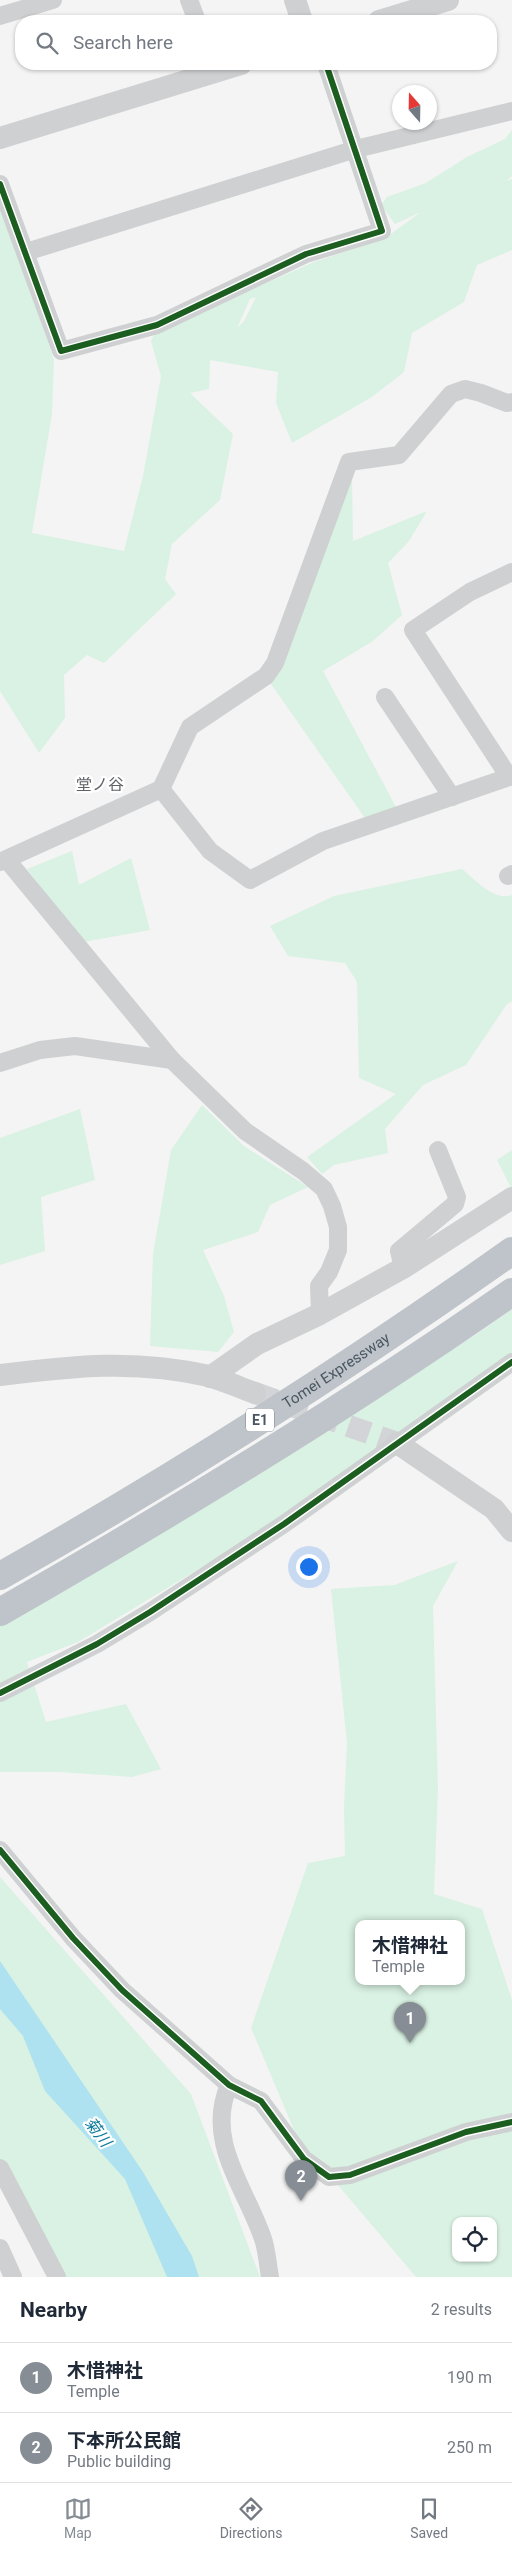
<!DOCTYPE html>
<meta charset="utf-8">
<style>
:root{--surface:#fff;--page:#f6f6f7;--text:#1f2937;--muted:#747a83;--line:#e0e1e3;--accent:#868d94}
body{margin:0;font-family:Roboto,"Noto Sans JP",sans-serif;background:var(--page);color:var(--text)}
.controls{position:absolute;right:15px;bottom:15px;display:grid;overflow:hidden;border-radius:10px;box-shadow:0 1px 4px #0004}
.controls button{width:45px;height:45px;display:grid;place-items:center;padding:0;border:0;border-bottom:1px solid var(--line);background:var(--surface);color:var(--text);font:25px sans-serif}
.compass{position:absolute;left:392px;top:85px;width:45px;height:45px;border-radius:50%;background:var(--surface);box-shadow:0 1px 4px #0004;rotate:340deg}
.you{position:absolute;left:308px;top:1566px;width:18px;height:18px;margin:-12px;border:4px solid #fff;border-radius:50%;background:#1a73e8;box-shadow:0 0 0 8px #1a73e833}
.badge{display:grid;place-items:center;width:32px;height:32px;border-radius:50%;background:var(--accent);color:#fff;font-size:16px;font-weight:700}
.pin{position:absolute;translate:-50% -41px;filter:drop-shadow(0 1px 2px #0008)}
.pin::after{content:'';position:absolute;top:26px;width:18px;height:15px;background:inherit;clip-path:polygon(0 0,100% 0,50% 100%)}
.popup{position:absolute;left:355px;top:1920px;width:110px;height:65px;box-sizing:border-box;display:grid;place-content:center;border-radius:10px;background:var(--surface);filter:drop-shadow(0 1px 4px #0005);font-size:16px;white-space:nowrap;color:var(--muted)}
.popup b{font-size:19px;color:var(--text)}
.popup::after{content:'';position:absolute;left:50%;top:100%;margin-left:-10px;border:10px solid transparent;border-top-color:var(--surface)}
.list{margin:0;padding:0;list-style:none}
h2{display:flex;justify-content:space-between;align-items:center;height:65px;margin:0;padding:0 20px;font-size:21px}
h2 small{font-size:16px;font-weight:400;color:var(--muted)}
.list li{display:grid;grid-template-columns:32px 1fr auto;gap:15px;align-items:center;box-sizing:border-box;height:70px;padding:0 20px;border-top:1px solid var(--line)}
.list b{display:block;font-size:19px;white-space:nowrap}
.list p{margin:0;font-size:16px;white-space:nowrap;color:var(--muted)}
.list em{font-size:16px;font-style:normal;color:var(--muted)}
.icon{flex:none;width:28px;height:28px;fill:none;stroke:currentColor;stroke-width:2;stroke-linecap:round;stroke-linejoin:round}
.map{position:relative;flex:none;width:512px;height:2277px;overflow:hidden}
.search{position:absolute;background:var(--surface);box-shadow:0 1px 4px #0004;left:15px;right:15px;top:15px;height:55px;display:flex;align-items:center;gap:12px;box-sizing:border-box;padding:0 18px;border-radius:20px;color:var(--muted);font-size:19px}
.sheet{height:205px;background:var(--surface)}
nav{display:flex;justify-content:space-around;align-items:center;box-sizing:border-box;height:70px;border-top:1px solid var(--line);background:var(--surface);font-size:14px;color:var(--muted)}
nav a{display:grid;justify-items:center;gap:2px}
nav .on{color:var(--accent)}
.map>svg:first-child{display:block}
.green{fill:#d9f2e3;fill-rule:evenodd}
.water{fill:#aee2f0}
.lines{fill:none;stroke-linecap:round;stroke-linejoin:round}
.tertiary-tunnel{stroke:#d2d4d7;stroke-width:22;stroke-dasharray:22 11;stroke-linecap:butt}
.minor{stroke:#ced0d2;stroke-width:18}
.tertiary{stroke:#ced0d2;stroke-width:22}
.motorway{stroke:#bec4c9;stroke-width:28}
.cycleway-casing{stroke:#fff;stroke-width:9}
.cycleway{stroke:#1b5e20;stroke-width:6}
.labels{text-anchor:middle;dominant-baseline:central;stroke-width:4.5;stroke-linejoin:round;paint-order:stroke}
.shield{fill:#fff;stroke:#808990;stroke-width:1}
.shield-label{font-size:14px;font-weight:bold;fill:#4a5661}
.street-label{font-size:15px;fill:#4a5661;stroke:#fff}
.neighbourhood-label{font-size:16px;fill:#5f6368;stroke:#fff}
.water-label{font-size:16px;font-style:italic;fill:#0c7c9b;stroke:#fff}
</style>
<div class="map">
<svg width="512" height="2277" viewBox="0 0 512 2277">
<rect width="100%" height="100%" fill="#f4f4f4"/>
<g class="green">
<path d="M 512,130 L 512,176 L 506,181 L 512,179 L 512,250 L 477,265 L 464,302 L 412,333 L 404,372 L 372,397 L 292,443 L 276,403 L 278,372 L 210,360 L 209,389 L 190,393 L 233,434 L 220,500 L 172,544 L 165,579 L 176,594 L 104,663 L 87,655 L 64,675 L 65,718 L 39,753 L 0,691 L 0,203 L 54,360 L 52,414 L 32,533 L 124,551 L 143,476 L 161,376 L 151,341 L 155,332 L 314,262 L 384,239 L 421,212 L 395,224 L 381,205 L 387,197 L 426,183 L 467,157 L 505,139 ZM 256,297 L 244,321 L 237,328 L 250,299 Z"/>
<polygon points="352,475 353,541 427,511 409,541 388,563 402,615 373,641 323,671 396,807 365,818 271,684 282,643"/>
<polygon points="72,851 79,885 131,858 150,930 83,942 27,869"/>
<path d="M 462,869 C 475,879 494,902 512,895 L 512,1001 L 507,1004 L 466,1065 L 423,1085 L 385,1129 L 388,1153 L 334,1165 L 322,1174 L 307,1157 L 396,1094 L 359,1078 L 357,982 L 345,963 L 288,956 L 270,926 L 334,896 Z"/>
<polygon points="202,1105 244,1146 308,1187 270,1205 258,1232 203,1250 224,1296 234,1332 218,1352 150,1346 153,1254 171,1150"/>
<polygon points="80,1109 95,1180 41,1197 45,1251 0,1265 0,1138"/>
<polygon points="512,1150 512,1190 497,1160"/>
<polygon points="512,1309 512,1357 293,1512 78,1642 27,1662 46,1722 126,1704 161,1769 132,1777 61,1772 0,1772 0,1620 477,1334"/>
<path d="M 458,1561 L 433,1606 L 438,1787 L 434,1894 L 482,1909 L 512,2000 L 512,2277 L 416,2277 L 297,2137 L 251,2028 L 308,1863 L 345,1856 L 344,1808 L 347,1743 L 331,1589 L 394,1585 ZM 359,1924 L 461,1924 L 461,1982 L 359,1982 ZM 456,2221 L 493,2221 L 493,2258 L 456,2258 Z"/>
<polygon points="0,1877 191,2094 260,2277 57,2277 0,2173"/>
</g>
<polygon class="water" points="0,1961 143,2172 192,2256 199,2277 167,2277 125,2179 45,2091 23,2036 0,2009"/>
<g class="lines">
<polyline class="tertiary-tunnel" points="255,1393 397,1443"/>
<g class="minor">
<polyline points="189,0 197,21"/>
<polyline points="0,16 53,0"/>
<polyline points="0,184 61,351 157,325 306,254 382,231 326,64"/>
<polyline points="26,252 356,149 512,111"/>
<polyline points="385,697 452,797"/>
<polyline points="509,777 413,630 470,592 512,572"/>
<polyline points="161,789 190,727 266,676 275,663 349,462 399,455 451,394 465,389 481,393 507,403 512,402"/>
<polyline points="7,860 172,1060 245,1131 303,1171 324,1189 332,1206 338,1227 338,1250 329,1272 319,1286 320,1314"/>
<polyline points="0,862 161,789 210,851 250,880 323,841 512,776"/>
<polyline points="508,876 512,874"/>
<polyline points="0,1063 40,1050 75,1046 172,1060"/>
<polyline points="403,1268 399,1251 455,1204 457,1197 438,1150"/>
<polyline points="0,1693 97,1644 150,1612 284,1524 512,1362"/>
<polyline points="0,1850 73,1938 122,1990 229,2085 261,2101 304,2159 329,2177 350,2175 466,2132 512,2122"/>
<path d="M 229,2085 C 204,2143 248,2190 264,2242 C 267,2253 268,2266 270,2277"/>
<polyline points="0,2168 57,2277"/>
<polyline points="0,2248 13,2277"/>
</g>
<g class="tertiary">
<polyline points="295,0 302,21"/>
<polyline points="379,21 448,0"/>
<polyline points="0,138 241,64"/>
<path d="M 0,1375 C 73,1366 136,1359 209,1376 C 224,1380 240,1388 255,1393"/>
<polyline points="210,1377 257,1344 320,1314 403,1268 512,1198"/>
<polyline points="397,1443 494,1509 512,1531"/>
</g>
<g class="motorway">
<path id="s1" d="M 0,1576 C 176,1477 347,1368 512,1251"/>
<path d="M 0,1612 C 175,1512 347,1407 512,1292"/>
</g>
<defs>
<g id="cycleway">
<polyline points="0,184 61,351 157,325 306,254 382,231 326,64"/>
<polyline points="0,1693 97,1644 150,1612 284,1524 512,1362"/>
<polyline points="0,1850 73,1938 122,1990 229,2085 261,2101 304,2159 329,2177 350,2175 466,2132 512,2122"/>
</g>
</defs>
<use href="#cycleway" class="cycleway-casing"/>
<use href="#cycleway" class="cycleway"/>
</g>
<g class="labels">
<rect class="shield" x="246" y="1408.5" width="28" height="23" rx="4"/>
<g class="shield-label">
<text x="260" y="1420">E1</text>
</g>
<g class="street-label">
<text stroke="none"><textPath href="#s1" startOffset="394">Tomei Expressway</textPath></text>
</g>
<g class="neighbourhood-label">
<text x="100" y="784">堂ノ谷</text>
</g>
<g class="water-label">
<text transform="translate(98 2132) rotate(53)">菊川</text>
</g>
</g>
</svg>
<div class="controls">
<button><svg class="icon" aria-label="locate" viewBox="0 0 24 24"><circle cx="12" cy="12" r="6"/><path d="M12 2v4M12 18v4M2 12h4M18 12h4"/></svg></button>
</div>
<svg class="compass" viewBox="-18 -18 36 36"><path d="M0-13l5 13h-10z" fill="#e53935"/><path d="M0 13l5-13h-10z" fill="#747a83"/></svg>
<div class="you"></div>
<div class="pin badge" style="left:410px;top:2043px">1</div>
<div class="popup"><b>木惜神社</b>Temple</div>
<div class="pin badge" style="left:301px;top:2201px">2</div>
<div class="search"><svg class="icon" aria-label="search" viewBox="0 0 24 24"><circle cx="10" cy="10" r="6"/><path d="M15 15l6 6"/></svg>Search here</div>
</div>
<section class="sheet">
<h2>Nearby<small>2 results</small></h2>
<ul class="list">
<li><span class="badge">1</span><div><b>木惜神社</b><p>Temple</p></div><em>190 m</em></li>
<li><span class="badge">2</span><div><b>下本所公民館</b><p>Public building</p></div><em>250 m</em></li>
</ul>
</section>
<nav>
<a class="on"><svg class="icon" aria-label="map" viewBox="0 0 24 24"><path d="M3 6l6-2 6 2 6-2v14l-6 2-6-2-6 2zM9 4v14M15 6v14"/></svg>Map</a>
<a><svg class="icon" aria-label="directions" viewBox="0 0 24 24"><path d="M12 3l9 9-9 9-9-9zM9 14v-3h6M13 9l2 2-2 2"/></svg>Directions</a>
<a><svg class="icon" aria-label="saved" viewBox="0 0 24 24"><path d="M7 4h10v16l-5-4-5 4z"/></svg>Saved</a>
</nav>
